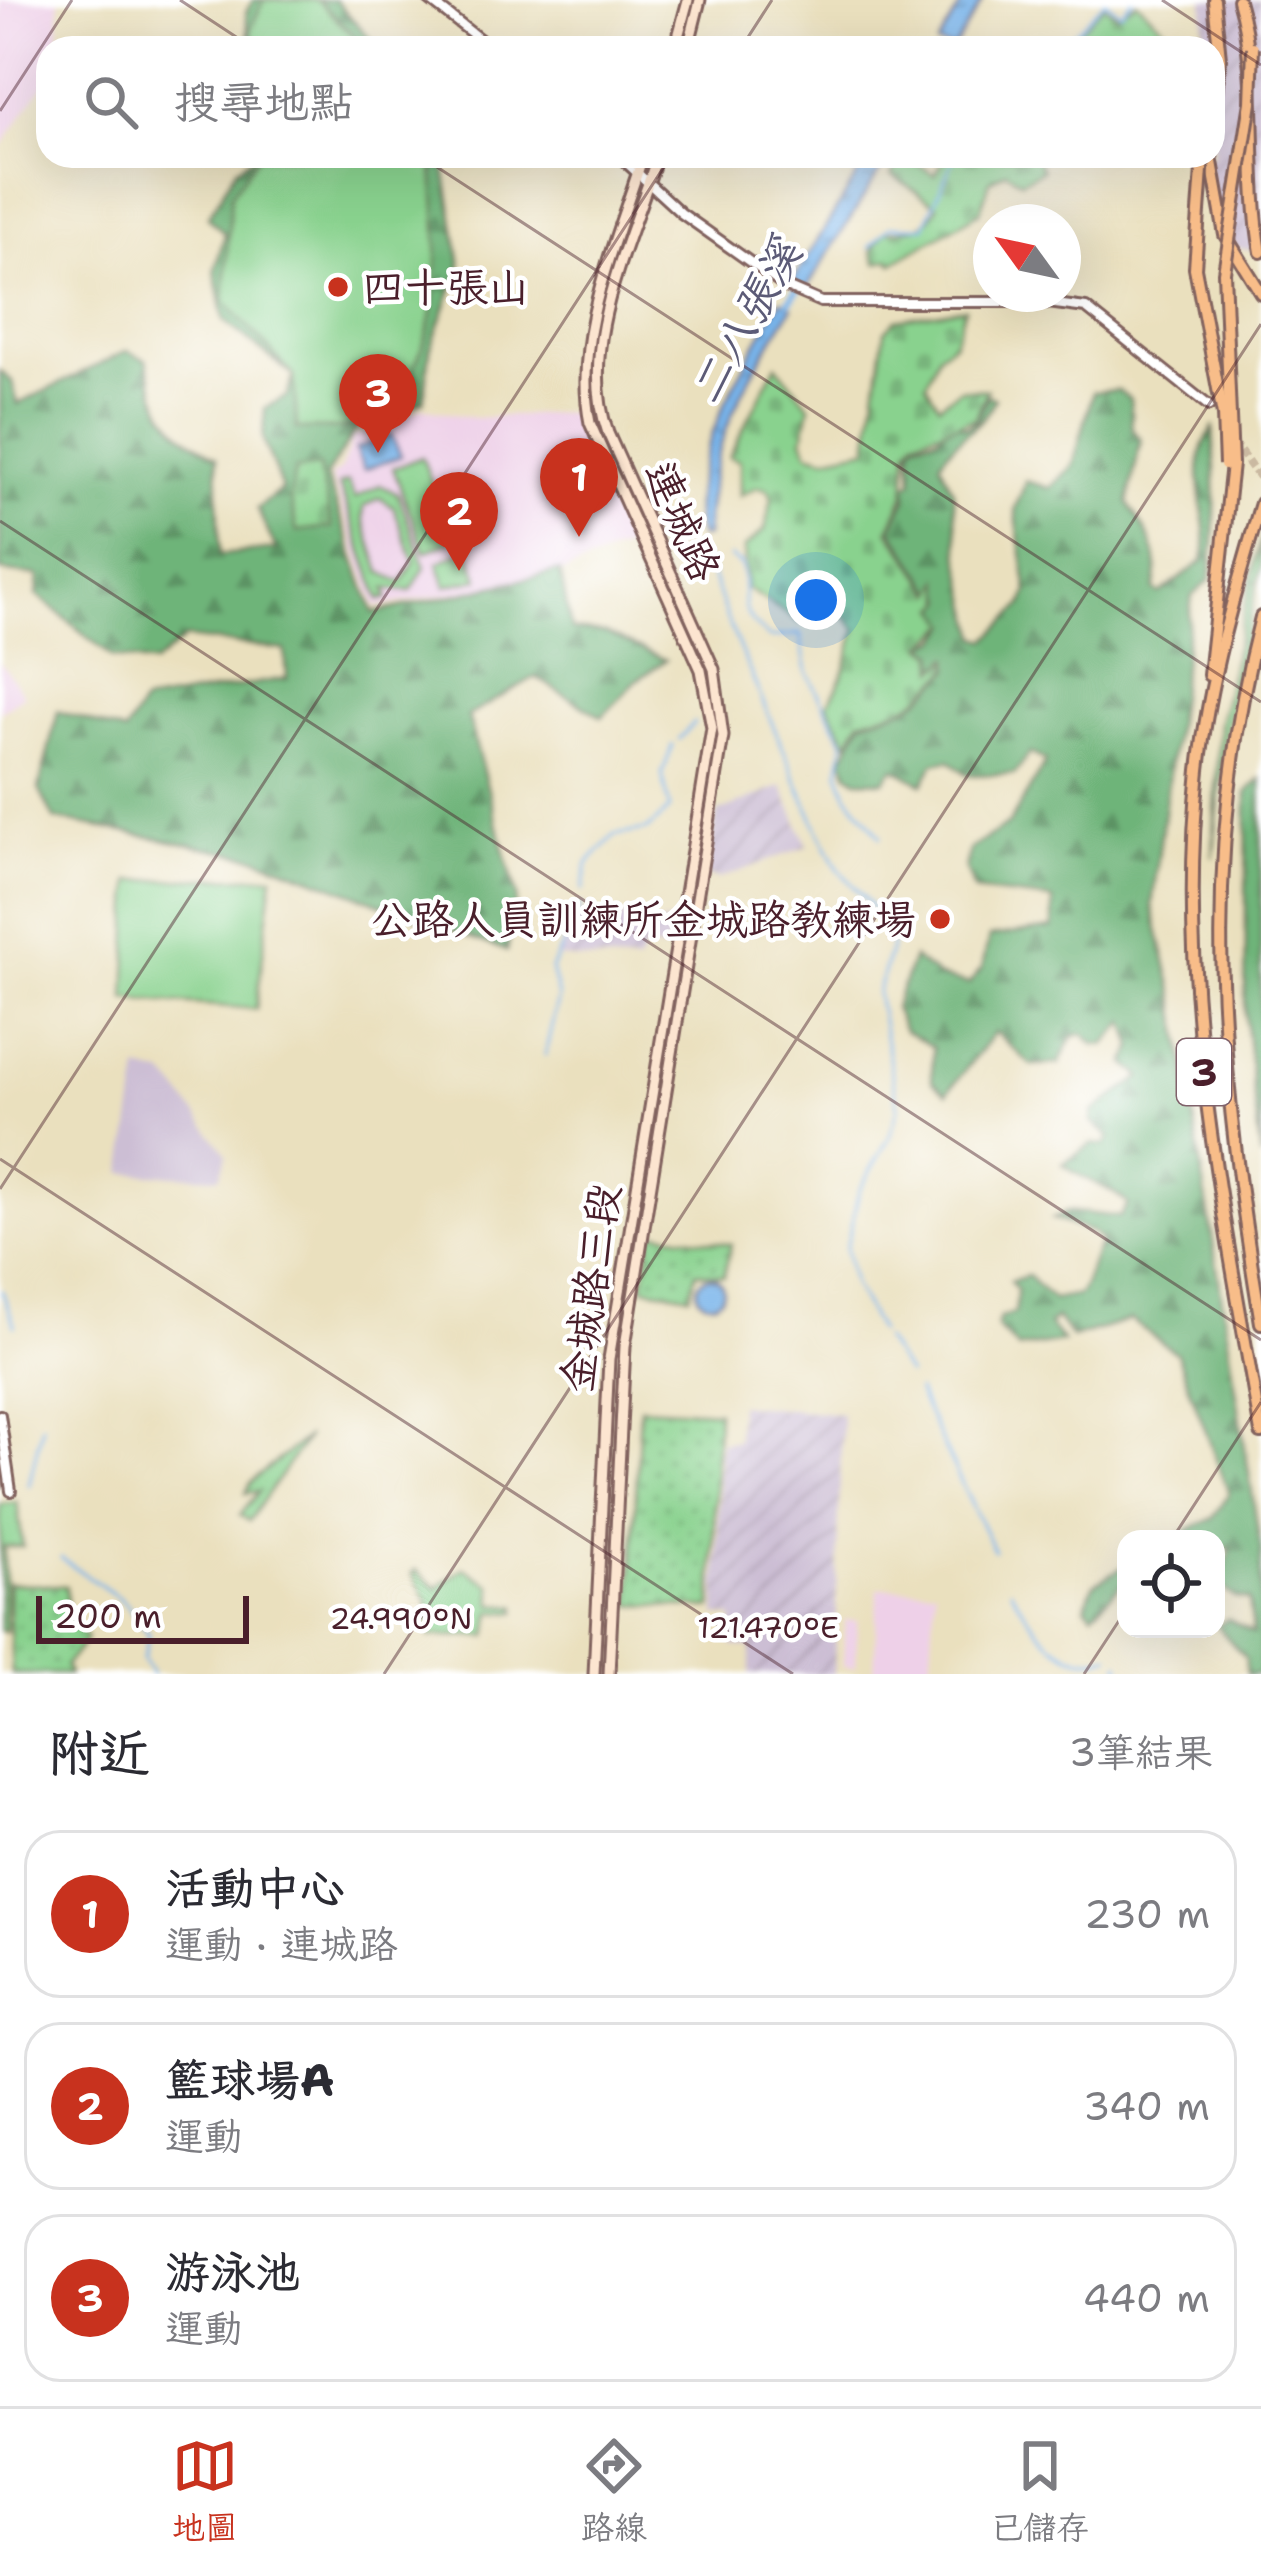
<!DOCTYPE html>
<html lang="zh-TW">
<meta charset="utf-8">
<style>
:root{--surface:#fff;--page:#f7f7f7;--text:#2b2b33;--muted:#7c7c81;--line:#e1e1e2;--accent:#c8321e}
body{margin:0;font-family:"Shantell Sans","LXGW WenKai TC",sans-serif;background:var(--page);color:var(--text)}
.controls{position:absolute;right:36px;bottom:36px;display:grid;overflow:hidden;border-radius:24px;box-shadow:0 12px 48px #0002}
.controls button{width:108px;height:108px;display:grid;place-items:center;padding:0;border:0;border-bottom:3px solid var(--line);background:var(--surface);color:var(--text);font:60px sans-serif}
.compass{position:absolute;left:973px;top:204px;width:108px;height:108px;border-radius:50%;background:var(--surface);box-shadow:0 12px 48px #0002;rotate:303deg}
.scale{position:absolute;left:36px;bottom:30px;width:213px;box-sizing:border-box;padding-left:12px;border:6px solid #4a1f2b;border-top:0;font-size:33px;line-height:42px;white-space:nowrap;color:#4a1f2b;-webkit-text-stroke:9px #fff;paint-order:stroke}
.you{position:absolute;left:816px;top:600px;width:42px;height:42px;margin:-30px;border:9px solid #fff;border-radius:50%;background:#1a73e8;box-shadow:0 0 0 18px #1a73e833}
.badge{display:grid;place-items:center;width:78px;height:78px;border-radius:50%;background:var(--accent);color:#fff;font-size:39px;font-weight:700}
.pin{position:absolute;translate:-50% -99px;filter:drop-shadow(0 3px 6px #0008)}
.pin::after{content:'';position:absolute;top:63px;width:42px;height:36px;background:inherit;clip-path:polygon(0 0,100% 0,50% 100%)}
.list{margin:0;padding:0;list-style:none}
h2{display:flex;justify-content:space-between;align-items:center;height:156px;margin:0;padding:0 48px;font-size:51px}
h2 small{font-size:39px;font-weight:400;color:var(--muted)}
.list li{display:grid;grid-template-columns:78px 1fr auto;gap:36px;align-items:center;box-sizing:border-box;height:168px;margin:0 24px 24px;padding:0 24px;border:3px solid var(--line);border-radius:36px}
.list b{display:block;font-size:45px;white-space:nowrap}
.list p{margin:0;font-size:39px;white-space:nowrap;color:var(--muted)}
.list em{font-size:39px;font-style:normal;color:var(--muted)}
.icon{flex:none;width:66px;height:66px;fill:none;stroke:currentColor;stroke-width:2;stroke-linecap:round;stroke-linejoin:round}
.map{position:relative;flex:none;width:1261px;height:1674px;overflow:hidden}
.search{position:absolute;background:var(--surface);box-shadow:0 12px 48px #0002;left:36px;right:36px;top:36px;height:132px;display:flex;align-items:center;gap:30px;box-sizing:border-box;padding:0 42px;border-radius:36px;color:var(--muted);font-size:45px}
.sheet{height:732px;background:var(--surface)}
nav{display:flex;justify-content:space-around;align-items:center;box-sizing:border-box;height:168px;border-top:3px solid var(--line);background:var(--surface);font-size:33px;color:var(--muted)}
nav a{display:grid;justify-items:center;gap:6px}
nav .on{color:var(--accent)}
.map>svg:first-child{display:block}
.built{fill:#eed0e8}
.industrial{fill:url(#industrial-furrows)}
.railway{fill:#ccbed4}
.grass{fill:url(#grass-dots);stroke:#6a785c;stroke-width:3}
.forest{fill:url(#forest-firs);stroke:#5c6a52;stroke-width:3}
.cemetery{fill:url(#cemetery-stones);stroke:#6a785c;stroke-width:3}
.park{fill:#89d28e;stroke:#6a785c;stroke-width:3;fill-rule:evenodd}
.water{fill:url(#water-ripples);stroke:#616a8a;stroke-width:3}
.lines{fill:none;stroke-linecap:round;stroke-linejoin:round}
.stream{stroke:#78b4ea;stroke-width:3}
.canal{stroke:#78b4ea;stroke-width:8}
.tertiary-tunnel{stroke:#cab9a1;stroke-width:8;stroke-dasharray:8 4;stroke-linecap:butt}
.tertiary-casing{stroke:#82635e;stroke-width:14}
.secondary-casing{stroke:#82635e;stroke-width:15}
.motorway-casing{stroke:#82635e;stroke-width:16}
.tertiary{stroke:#fff;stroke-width:8}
.secondary{stroke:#fce5d0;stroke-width:9}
.motorway{stroke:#f8bd89;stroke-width:10}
.motorway-bridge-casing{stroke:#82635e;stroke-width:16;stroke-linecap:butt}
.motorway-bridge{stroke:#f8bd89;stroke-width:10}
.ticks{fill:none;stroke:#4a1f2b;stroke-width:3;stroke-opacity:0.45}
.poi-dot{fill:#c8321e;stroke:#fff;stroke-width:4.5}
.labels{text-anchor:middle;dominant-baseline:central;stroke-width:9;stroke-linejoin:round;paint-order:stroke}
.shield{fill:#fff;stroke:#80626b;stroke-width:3}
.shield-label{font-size:39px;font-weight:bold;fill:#4a1f2b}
.poi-label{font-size:42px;fill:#4a1f2b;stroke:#fff;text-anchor:start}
.street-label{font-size:42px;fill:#4a1f2b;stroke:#fff}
.water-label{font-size:45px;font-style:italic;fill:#5c5b77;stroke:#fff}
.ticks-label{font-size:30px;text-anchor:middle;fill:#4a1f2b;stroke:#fff;stroke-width:9;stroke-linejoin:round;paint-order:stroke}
</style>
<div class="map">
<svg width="1261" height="1674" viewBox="0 0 1261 1674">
<defs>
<pattern id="industrial-furrows" width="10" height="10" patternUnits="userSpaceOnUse" patternTransform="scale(3)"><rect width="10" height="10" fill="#ccbed4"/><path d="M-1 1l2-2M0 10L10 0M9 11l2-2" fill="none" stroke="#b1a3b6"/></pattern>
<pattern id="grass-dots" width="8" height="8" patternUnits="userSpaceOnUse" patternTransform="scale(3)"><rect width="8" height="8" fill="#89d28e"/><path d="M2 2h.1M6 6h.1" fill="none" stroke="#78b47b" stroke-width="1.8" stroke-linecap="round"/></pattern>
<pattern id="forest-firs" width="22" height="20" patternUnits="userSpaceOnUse" patternTransform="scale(3)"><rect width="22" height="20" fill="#6eb479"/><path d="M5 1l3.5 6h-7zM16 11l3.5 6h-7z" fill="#5c9263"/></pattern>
<pattern id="cemetery-stones" width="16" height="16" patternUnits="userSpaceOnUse" patternTransform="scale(3)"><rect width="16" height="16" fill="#89d28e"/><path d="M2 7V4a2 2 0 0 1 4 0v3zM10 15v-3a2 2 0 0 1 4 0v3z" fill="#78b47b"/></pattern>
<pattern id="water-ripples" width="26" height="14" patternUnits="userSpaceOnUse" patternTransform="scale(3)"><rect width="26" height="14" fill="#78b4ea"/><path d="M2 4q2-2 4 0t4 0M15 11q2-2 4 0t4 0" fill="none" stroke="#6492be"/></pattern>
</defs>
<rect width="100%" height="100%" fill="#fff"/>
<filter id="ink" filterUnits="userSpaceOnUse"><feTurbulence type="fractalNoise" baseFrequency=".00833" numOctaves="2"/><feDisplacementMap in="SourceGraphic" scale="24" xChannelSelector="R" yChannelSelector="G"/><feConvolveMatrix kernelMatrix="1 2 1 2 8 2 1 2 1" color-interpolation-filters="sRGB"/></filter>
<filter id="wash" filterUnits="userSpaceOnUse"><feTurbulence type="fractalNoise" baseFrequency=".004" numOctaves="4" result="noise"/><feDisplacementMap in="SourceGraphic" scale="48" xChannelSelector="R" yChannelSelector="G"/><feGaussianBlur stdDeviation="2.7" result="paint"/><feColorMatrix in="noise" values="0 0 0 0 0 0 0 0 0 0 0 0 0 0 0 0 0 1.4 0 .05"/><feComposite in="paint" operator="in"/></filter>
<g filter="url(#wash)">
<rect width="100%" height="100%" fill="#eae0be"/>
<g class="built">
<polygon points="0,0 59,0 59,48 48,48 46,81 0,148"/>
<polygon points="422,408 474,418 577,412 631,545 564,572 376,607 331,476 341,469 353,437"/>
<polygon points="0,662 24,695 0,712"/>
<polygon points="878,1588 935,1589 930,1674 874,1674"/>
<polygon points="845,1620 857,1620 856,1667 843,1666"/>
</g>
<g class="industrial">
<polygon points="1204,0 1261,0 1261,252 1238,248 1216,221 1205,177 1205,156 1213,156 1213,48 1204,48"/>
<polygon points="782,786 808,846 719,879 706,875 717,813"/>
<polygon points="582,913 602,920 644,914 645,925 671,922 666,950 645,947 638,963 557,958"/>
<polygon points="738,1404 842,1414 834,1674 750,1674 751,1647 732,1646 733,1617 716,1616 720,1442 737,1441"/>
</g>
<polygon class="railway" points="139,1070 164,1075 176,1087 227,1155 219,1177 123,1173"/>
<g class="grass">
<polygon points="1261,537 1261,566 1226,731 1213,858 1219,723"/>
<polygon points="653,1232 731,1244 724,1276 696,1272 690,1295 643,1287"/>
<polygon points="640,1407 717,1411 712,1608 631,1605"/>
<polygon points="8,1583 66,1586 68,1619 87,1638 65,1666 69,1674 12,1674"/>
</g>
<g class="forest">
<polygon points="253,0 335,0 379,48 250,48 246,12"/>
<path d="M 254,156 L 443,156 L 461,265 L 430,350 L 424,401 L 359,425 L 326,476 L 374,613 L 560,571 L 571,630 L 604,633 L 666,660 L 636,681 L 602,717 L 535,677 L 468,716 L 517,897 L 507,951 L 256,857 L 54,819 L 39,789 L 58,711 L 125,733 L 143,703 L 287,678 L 285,650 L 185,638 L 154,664 L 112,657 L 37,595 L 39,576 L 0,571 L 0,371 L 12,381 L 18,404 L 127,351 L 147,360 C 159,415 169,428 217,457 L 220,555 L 276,549 L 257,509 L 282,489 L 263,440 L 265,408 L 287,396 L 294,376 L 224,321 L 215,270 L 225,234 L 208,217 L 237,167 Z"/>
<path d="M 1118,390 L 1130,399 L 1132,429 L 1141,439 L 1128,503 C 1147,532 1164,555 1154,590 L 1160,594 L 1203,561 C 1214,516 1182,471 1213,428 C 1216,480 1217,529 1210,580 L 1192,596 L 1152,905 L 1175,997 L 1261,1550 L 1261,1674 L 1247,1674 L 1245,1658 L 1217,1626 L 1228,1619 L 1253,1633 L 1249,1600 L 1235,1598 L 1219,1585 L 1231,1549 L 1216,1546 L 1216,1539 L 1172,1539 L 1213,1518 L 1229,1494 L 1177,1354 L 1131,1320 L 1072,1338 L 1057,1318 L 1049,1325 L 1063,1342 L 1018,1349 L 997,1327 L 1000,1318 L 1015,1313 L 1017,1291 L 1010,1281 L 1028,1276 L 1053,1300 L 1079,1295 C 1090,1277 1090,1259 1101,1242 L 1092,1232 L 1053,1219 L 1067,1211 L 1120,1217 L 1128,1204 C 1109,1185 1083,1182 1063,1164 L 1092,1144 L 1105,1145 L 1110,1137 L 1092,1122 L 1093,1112 L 1142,1077 L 1126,1064 L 1134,1047 L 1126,1022 L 1105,1045 L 1094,1044 L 1083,1033 L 1072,1037 L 1059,1064 L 1031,1065 L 995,1032 L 947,1093 L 932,1081 L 933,1047 L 904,1031 L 894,1008 L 913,958 L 939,977 L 969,984 L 982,968 L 989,937 L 1053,928 L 1053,900 L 974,891 L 965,869 L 970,849 L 1009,824 L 1046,761 L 1030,753 L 1015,774 L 968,775 L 949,760 L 934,763 L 923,784 L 894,768 L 884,781 L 857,780 L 847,772 L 843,758 L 862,721 C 918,705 908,711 951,669 L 949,658 L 937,669 L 936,653 L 925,646 L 940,638 L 950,625 L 939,608 L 946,601 L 941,582 L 935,593 L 892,529 L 907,498 L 906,486 L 913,481 L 911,450 L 916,441 L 936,437 L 953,422 L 966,427 L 976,420 L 988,395 L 995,398 C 984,427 956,435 940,462 L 953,491 L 960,558 L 978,637 L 988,640 L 1023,605 L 1028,592 L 1015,509 L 1026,481 L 1050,488 L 1073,466 L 1093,392 Z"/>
<polygon points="1261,779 1261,1158 1245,1016 1247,792"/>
<polygon points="1126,1565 1126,1580 1093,1613 1085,1606 1094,1584"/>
</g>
<g class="cemetery">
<polygon points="1137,2 1169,32 1152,48 1063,48 1104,5 1117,15"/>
<path d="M 905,156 L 935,175 L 946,156 L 1035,156 L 1042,170 L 1021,181 L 1006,171 L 990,181 L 980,212 L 893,263 L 890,259 L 877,263 L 872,251 L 885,232 C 913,227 922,235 938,206 L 892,175 Z"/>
<path d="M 965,308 L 954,342 L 939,353 L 926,384 L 939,405 L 960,389 L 987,390 L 975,418 L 915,439 L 908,450 L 905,494 L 889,530 L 934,594 L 941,580 L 945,602 L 938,608 L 949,624 L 924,646 L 935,654 L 936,670 L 950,658 L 950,669 C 907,709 916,706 860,720 L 848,742 L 827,703 C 844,684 848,654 857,630 L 844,614 L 800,622 L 747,589 L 744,548 L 765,530 L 772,498 L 768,489 L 757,487 L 740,496 L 740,461 L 729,457 L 776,365 L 810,406 L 803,439 L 808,452 L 825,457 L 868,448 L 885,331 L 896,319 Z"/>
<polygon points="319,467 332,527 297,531 290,498 295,470"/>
</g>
<g class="park">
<polygon points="264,0 317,0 366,48 258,48 250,31"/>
<path d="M 258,156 L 432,158 C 440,248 451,368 362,422 C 347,431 315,428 297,429 L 294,376 L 224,301 L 231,195 Z"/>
<polygon points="422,457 454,540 425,552 393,468"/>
<path d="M 348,482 L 355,498 L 380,485 L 398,494 L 425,567 L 411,591 L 386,589 L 388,598 L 380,600 L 339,485 ZM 380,498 L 394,508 L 414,562 L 402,582 L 381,572 L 363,518 L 364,507 Z"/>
<polygon points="469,548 479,579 446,586 438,563"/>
<polygon points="273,876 256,1009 126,999 131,881"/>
<polygon points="308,1436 249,1521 240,1515 259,1491 246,1493 251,1482"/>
<polygon points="17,1502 23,1547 4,1547 6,1631 0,1631 0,1504"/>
<polygon points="464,1568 492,1585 493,1604 517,1606 517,1612 492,1612 488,1636 430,1637 428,1602 412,1573 416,1570 437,1588"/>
</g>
<g class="water">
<polygon points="964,0 983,0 954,48 937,45"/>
<polygon points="869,156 889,156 806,290 792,282"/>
<path d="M 781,300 L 793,307 C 742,387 710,439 706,536 L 700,537 C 677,475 749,353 781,300 Z"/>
<polygon points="391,435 401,456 364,470 355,449"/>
<circle cx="710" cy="1290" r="13"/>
</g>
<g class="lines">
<g class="stream">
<polyline points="1060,48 1105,1 1121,13 1132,0"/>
<polyline points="870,247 891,226 924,227 955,156"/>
<path d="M 730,557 L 741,565 C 750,601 731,608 770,638 L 800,634 L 807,672 L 844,742 L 839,772 L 847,794 L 881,837"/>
<polyline points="707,561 727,619 816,825 837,867 890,928 892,944 877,993 898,1108 890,1136 859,1191 846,1248 853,1285 879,1332"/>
<polyline points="679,739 694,723"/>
<polyline points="583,890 588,863 615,835 647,830 670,809 662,774 673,745"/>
<polyline points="545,1055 558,997 551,969 581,905"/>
<polyline points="2,1291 15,1326"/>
<polyline points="883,1339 908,1375"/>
<polyline points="917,1391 994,1551"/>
<polyline points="29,1485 42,1425"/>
<polyline points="61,1558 122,1600 149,1634 143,1659 152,1674"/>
<path d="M 1010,1589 C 1032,1623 1062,1674 1111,1655"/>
<polyline points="1120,1663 1122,1674"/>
</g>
<polyline class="canal" points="789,302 804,278"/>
</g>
</g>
<g filter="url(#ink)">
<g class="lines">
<polyline class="tertiary-tunnel" points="1233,442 1261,480"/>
<defs>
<g id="tertiary">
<polyline points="429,0 491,48"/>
<polyline points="619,156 681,213 784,286 821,302 1040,302 1086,308 1209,406"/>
<polyline points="0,1415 11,1491"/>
</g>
<g id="secondary">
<polyline points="675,48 688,0"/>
<polyline points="688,48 700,0"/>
<path d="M 594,1674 L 609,1359 L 712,728 L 701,670 L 590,423 C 572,336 617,239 643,156"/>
<path d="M 609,1674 L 625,1346 L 723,736 L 714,669 L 608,433 C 576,344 631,242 657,156"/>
</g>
<g id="motorway">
<path d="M 1238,0 C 1261,76 1246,169 1261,252"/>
<polyline points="1213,119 1220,58 1214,0"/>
<polyline points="1211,156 1225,235 1261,293"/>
<path d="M 1261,503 C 1235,591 1209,678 1199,770 C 1175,992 1224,1216 1261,1433"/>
<path d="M 1261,617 C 1197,864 1220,1075 1261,1323"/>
<polyline points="1209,675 1232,464"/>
</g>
</defs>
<use href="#tertiary" class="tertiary-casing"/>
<use href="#secondary" class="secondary-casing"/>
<use href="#motorway" class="motorway-casing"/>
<use href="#tertiary" class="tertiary"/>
<use href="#secondary" class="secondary"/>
<use href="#motorway" class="motorway"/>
<defs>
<g id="motorway-bridge">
<polyline points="1203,156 1195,268 1223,415 1225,465"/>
<polyline points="1232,464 1224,272 1251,102 1253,47"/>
</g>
</defs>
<use href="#motorway-bridge" class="motorway-bridge-casing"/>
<use href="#motorway-bridge" class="motorway-bridge"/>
</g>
</g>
<path class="ticks" d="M 180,0 L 253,48M 1162,0 L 1261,65M 741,48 L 772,0M 0,111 L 72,0M 420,156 L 1261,702M 0,521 L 1261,1340M 0,1159 L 793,1674M 0,1189 L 671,156M 1172,1539 L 1261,1402M 384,1674 L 1261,324M 1084,1674 L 1126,1610"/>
<g class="poi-dot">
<circle cx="338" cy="287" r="12"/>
<circle cx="940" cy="919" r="12"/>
</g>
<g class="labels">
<rect class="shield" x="1177" y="1039" width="54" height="66" rx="9"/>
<g class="shield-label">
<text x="1204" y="1072">3</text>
</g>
<g class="poi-label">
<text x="362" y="287">四十張山</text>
<text x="916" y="919" text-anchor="end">公路人員訓練所金城路教練場</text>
</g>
<g class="street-label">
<text transform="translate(683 521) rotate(66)">連城路</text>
<text transform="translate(590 1288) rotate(-82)">金城路三段</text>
</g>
<g class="water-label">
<text transform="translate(745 321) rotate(-61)">二八張溪</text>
</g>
</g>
<g class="ticks-label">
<text x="401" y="1629">24.990°N</text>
<text x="768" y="1638">121.470°E</text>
</g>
</svg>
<div class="controls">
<button><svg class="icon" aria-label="locate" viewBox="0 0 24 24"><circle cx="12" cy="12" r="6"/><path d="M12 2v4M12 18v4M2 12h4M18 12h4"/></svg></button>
</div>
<svg class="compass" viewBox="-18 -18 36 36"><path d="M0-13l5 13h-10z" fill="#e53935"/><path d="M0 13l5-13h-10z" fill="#7c7c81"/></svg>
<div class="scale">200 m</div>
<div class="you"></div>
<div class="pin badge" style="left:579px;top:537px">1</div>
<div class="pin badge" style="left:459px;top:571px">2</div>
<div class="pin badge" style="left:378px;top:453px">3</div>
<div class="search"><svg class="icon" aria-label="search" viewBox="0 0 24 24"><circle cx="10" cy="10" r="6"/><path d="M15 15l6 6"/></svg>搜尋地點</div>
</div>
<section class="sheet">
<h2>附近<small>3筆結果</small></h2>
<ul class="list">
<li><span class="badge">1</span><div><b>活動中心</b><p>運動 · 連城路</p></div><em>230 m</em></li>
<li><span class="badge">2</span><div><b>籃球場A</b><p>運動</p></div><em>340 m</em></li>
<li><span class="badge">3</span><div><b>游泳池</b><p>運動</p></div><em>440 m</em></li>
</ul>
</section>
<nav>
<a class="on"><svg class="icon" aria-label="map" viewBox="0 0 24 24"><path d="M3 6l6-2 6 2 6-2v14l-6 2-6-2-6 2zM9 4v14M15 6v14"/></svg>地圖</a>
<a><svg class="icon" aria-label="directions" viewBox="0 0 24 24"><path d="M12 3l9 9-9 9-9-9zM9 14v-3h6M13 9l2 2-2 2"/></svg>路線</a>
<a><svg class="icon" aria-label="saved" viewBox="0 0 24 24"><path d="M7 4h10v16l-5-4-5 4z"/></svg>已儲存</a>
</nav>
